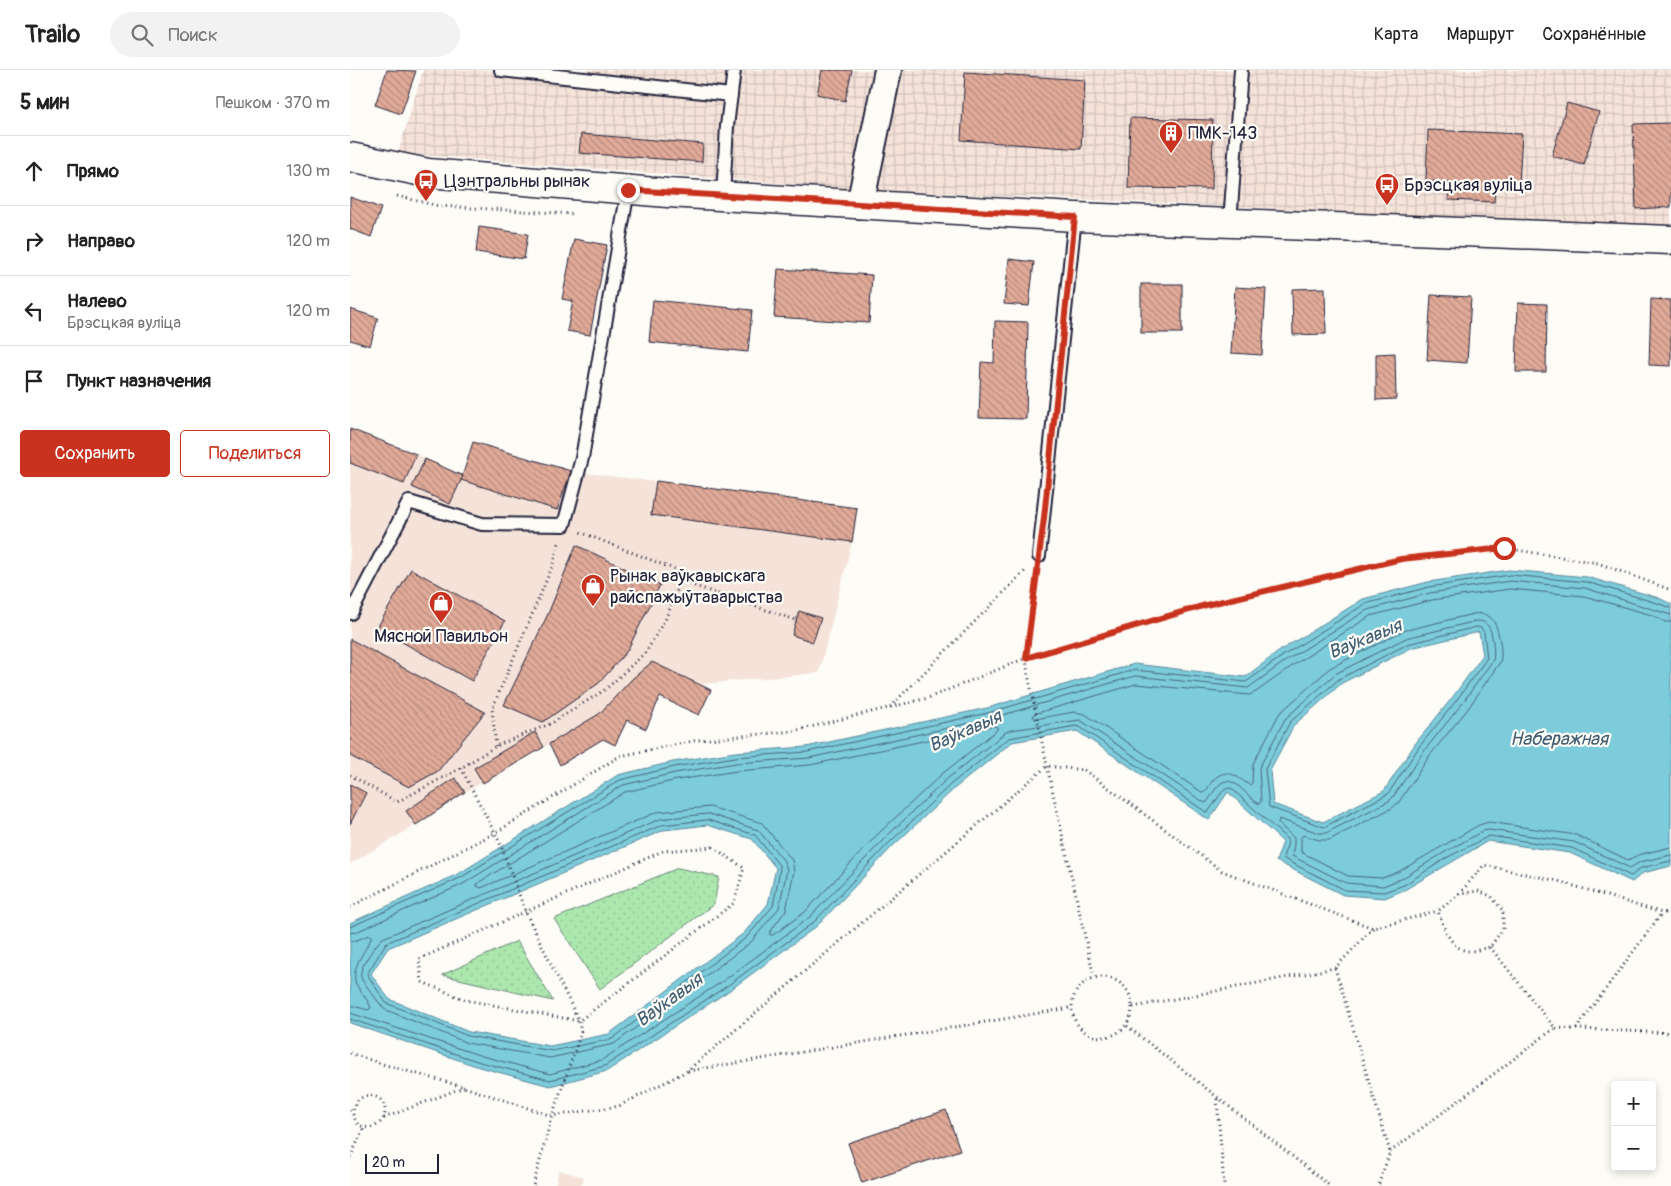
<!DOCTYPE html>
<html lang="ru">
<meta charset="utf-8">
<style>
:root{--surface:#fff;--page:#f2f2f2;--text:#222;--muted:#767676;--line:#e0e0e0;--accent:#c8321e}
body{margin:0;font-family:Pangolin,sans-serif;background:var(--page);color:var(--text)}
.controls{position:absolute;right:15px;bottom:15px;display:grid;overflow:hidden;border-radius:5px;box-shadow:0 2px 8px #0003}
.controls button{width:45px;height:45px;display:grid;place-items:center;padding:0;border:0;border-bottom:1px solid var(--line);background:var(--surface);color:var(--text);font:25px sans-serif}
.scale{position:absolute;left:15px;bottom:12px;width:74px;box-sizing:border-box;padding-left:5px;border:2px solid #22223b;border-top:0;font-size:14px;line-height:18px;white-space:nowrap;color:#22223b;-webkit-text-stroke:4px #fdfcf7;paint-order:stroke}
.stop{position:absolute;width:15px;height:15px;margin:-11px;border:4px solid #c8321e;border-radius:50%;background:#fff}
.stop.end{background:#c8321e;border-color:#fff;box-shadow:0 1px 5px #0008}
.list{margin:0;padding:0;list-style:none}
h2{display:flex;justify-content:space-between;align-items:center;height:65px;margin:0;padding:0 20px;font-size:21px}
h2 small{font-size:16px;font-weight:400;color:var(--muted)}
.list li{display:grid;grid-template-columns:32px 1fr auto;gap:15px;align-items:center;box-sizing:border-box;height:70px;padding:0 20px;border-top:1px solid var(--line)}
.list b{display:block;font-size:19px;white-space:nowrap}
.list p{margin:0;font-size:16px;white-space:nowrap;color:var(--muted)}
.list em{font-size:16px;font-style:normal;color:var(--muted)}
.actions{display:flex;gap:10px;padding:15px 20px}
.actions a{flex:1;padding:11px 0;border:1px solid var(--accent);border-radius:5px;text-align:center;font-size:18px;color:var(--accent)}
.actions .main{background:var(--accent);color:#fff}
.icon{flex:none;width:28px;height:28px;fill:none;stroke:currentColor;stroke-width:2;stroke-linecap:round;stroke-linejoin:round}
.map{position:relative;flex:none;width:1321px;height:1116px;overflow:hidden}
header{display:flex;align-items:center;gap:30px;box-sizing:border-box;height:70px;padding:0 25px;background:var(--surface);border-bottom:1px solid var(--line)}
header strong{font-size:24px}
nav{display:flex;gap:28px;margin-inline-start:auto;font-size:18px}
.search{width:350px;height:45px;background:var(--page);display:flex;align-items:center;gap:12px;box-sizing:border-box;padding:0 18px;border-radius:28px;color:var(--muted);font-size:19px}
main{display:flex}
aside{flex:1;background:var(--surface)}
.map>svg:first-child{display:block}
.built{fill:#f5e3da}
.industrial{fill:url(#industrial-grid)}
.grass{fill:url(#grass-dots);stroke:#678574}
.water{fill:#7dccdb;stroke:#59889b;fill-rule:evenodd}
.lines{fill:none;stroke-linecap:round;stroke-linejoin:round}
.shore{stroke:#46667b;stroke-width:1}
.building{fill:url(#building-back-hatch);stroke:#22223b}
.lane-casing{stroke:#22223b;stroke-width:16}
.street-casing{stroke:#22223b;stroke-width:30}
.secondary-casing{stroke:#22223b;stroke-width:31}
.path{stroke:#22223b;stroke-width:3;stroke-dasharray:1 4;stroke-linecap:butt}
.lane{stroke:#fdfcf7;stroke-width:12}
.street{stroke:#fdfcf7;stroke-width:26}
.secondary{stroke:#fdfcf7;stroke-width:28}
.route{stroke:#c8321e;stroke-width:6}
.labels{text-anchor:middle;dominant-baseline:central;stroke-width:4.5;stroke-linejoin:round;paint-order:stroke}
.poi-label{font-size:18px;fill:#22223b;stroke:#fdfcf7;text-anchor:start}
.water-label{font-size:19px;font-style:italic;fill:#425e73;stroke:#fdfcf7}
</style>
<header>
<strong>Trailo</strong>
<div class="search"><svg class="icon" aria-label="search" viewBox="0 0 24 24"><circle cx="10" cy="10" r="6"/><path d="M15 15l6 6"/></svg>Поиск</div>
<nav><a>Карта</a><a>Маршрут</a><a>Сохранённые</a></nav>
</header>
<main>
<aside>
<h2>5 мин<small>Пешком · 370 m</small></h2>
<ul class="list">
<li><svg class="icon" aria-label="ahead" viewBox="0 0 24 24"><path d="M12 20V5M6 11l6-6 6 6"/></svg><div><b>Прямо</b></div><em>130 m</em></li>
<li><svg class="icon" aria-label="right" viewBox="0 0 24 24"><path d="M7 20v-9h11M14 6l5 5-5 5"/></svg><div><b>Направо</b></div><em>120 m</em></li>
<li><svg class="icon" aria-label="left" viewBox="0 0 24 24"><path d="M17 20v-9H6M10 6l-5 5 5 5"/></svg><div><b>Налево</b><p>Брэсцкая вуліца</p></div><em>120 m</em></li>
<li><svg class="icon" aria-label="arrive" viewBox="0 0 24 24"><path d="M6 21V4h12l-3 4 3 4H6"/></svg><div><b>Пункт назначения</b></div></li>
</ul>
<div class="actions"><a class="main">Сохранить</a><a>Поделиться</a></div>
</aside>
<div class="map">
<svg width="1321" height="1116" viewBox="0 0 1321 1116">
<defs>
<pattern id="industrial-grid" width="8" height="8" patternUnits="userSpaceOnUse" patternTransform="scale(1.25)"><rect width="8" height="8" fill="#f5e3da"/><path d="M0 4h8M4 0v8" fill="none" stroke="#d2c2bc"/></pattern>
<pattern id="grass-dots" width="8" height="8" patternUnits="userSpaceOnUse" patternTransform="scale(1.25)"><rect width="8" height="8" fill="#ace8ae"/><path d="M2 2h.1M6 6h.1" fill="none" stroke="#94c797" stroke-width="1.8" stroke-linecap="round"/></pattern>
<pattern id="building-back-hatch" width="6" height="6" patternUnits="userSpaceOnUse" patternTransform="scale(1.25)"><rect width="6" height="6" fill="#e1aa98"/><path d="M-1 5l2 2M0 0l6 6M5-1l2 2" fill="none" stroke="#b68a7d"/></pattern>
</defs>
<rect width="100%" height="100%" fill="#fdfcf7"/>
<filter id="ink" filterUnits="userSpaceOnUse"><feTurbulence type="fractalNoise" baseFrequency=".02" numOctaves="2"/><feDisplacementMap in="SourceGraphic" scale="10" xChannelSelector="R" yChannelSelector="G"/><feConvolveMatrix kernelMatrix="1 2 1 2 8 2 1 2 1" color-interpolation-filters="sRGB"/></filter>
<g filter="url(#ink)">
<g class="built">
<polygon points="0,359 66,384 113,406 123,372 221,401 507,438 502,472 469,603 352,614 361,620 349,645 310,627 296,659 277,650 265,675 253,669 210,695 199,674 115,722 66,755 0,794"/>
<polygon points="209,1100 234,1107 231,1116 205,1116"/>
</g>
<polygon class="industrial" points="73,0 1321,0 1321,157 501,119 48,83"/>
<g class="grass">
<polygon points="328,798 369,807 364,834 250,919 204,849"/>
<polygon points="167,871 203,931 92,905"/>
</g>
<path class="water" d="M 1159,500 L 1237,507 L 1309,528 L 1321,534 L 1321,796 L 1293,803 L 1282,812 L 1220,783 L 1138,771 L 1056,819 L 1035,828 L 993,825 L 926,791 L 933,772 L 878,722 L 859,750 L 727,661 L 662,672 L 605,718 L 543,776 L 467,856 L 380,920 L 257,1001 L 200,1016 L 129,997 L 0,953 L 0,853 L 108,804 L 268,705 L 323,692 L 385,682 L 456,677 L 637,638 L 784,594 L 895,607 L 931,580 L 1013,529 L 1078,512 ZM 1129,562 L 1133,585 L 1102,628 L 1065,674 L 1034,721 L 973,752 L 923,734 L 920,700 L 944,655 L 992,613 L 1061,578 ZM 357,755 L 402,769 L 426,798 L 418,834 L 394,863 L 259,964 L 200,976 L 119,962 L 39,929 L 21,904 L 38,878 L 314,760 Z"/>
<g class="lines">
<g class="shore">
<path d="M 1321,552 L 1315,552 L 1302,545 L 1234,526 L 1160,519 L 1082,530 L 1020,546 L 942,596 L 906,622 L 899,625 L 786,614 L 684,644 L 683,646 L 685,649 L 724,642 L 735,644 L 853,723 C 858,720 859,715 863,710 C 878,695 888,709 900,715 L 902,713 L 903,694 L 929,644 L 980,598 L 1053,561 L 1123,544 C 1144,541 1147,556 1150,572 C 1151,579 1152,585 1150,592 L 1117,640 L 1080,685 L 1049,732 L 1042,738 L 979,770 L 969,770 L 953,765 L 951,767 L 951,782 L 998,806 L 1032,808 L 1048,802 L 1129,755 L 1139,752 L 1226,765 L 1278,790 L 1288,785 L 1321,777"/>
<polygon points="1127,557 1131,558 1134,562 1137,588 1106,631 1069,677 1038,724 974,757 919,737 915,699 940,652 989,609 1058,574"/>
<polygon points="644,656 647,657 647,660 592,704 529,763 455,842 423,865 420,865 420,862 436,840 444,801 442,790 412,753 360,737 307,742 131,818 127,816 128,813 275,722 327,710 387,701 460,695"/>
<path d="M 359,744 L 408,760 L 434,791 L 437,800 L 429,838 L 401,872 L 264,974 L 200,988 L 117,973 L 34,939 L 12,910 C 11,906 10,905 11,902 C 12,894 27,872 33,868 L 310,749 Z"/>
<polygon points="358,750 405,765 429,795 430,799 423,836 397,867 262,969 202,981 118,966 36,933 17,904 36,873 312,755"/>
<polyline points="0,857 110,808 270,710 324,697 385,687 457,682 638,643 784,600 896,612 934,585 1015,534 1079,517 1160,505 1237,512 1307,533 1321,538"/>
<polyline points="0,863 6,862 113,814 273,715 325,703 386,693 459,688 639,649 785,606 898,618 937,590 1017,540 1080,523 1160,511 1235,518 1321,545"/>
<path d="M 0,871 L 7,870 L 19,865 L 22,866 C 16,881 0,897 6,914 C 10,922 18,929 21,938 L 18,940 L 0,935"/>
<path d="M 0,943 L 132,986 L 200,1004 L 252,990 L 373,911 L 460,847 L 535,768 L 597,709 L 656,662 L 661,660 L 730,650 L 855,733 L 857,732 C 861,727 864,720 869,715 C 883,701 898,729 909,734 L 911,731 L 909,698 L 935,649 L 985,604 L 1056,568 L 1127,551 C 1132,551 1135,552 1138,556 C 1143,562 1145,584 1143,590 L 1111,635 L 1074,681 L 1043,727 L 1039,731 L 976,763 L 969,763 L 929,749 L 928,753 L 944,768 L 944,775 L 942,786 L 996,813 L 1033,816 L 1051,809 L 1095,782 L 1133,761 L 1139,760 L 1224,772 L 1280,798 L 1290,792 L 1321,785"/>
<path d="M 0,949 L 130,992 L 200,1010 L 255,996 L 377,916 L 464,852 L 539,773 L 601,714 L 659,668 L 726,656 L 730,657 L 856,742 L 859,741 L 874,719 L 881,718 L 937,769 C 940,776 932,782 934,789 L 995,820 L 1034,822 L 1054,815 L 1098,787 L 1139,766 L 1222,778 L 1281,806 L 1291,798 L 1321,791"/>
</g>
</g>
<g class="building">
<polygon points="37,0 66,1 51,44 25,35"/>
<polygon points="472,0 502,0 495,31 467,24"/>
<polygon points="615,2 735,10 731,79 611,70"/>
<polygon points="1217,33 1249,42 1234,95 1202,86"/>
<polygon points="780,48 863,50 862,119 778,118"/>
<polygon points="1321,53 1321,137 1286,139 1283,54"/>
<polygon points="1078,60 1172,64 1169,115 1145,114 1144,132 1098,130 1099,112 1076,111"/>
<polygon points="231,64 353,74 352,92 229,83"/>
<polygon points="0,127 31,138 21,167 0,159"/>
<polygon points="129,157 178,164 174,189 126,182"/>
<polygon points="224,169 257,175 240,265 217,261 223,231 212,229"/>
<polygon points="659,189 684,192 679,236 654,234"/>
<polygon points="428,199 522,205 519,253 424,247"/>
<rect x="791" y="214" width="41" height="49"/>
<polygon points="885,217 916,219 912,285 881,283"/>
<polygon points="975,218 976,264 943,265 942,219"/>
<polygon points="1081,225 1121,227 1117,293 1077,290"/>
<polygon points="1301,229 1321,230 1321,296 1299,295"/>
<polygon points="303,230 402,240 398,282 299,272"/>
<polygon points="1168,233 1197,234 1196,302 1166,302"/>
<polygon points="0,239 28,248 20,276 0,270"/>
<polygon points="645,251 678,252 676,349 629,348 631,292 644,293"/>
<polygon points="1045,283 1046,329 1026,330 1026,284"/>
<polygon points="0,359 66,384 54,414 0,393"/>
<polygon points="123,372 221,401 207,440 111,410"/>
<polygon points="75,389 113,406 100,434 62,417"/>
<polygon points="306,411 507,438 502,472 301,445"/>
<polygon points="226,475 310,515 277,581 249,613 193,652 154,635 198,544"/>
<polygon points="61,499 155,551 122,611 27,558"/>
<polygon points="449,541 471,548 463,572 442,565"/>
<polygon points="0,569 135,642 88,701 59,717 0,686"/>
<polygon points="302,592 361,620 349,645 310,627 296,659 277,650 265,675 253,669 210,695 199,674 249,644 282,609"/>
<polygon points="185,662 194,677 133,713 124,698"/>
<polygon points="105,708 115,722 66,755 56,741"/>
<polygon points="0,714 16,723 0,754"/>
<polygon points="596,1040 610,1080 512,1113 498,1073"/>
</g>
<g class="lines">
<defs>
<g id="lane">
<polyline points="151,0 381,25"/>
<polyline points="373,126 377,56 384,0"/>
<polyline points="880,153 891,0"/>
<polyline points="689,486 725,147"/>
<polyline points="1,543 59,432 132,454 214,455 232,388 278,120"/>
</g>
<polyline id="street" points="510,135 538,0"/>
<polyline id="secondary" points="0,87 78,103 318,123 725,147 1321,170"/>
</defs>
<use href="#lane" class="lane-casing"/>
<use href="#street" class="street-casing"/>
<use href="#secondary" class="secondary-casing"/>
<g class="path">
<polyline points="47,126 89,136 224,144"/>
<polyline points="687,504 676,588 856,535 1051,489 1154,478 1248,493 1321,520"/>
<polyline points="330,511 446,550"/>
<polyline points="540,637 677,499"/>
<polyline points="146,676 142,639 202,497 209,473"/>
<polyline points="111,698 150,773 176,843 229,951 231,963 202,1046 183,1116"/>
<polyline points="0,705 47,732 111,698 146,676 202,653 256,619 296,582 316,548 334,503 230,462"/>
<polygon points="363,777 394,798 384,833 229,951 116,930 72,912 69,889 313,781"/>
<path d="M 1128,821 L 1141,826 L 1153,841 L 1153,859 L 1140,877 C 1134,878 1126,881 1120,881 C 1101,881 1093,856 1088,841 L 1109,824 Z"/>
<polyline points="1109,824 1134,795 1208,811 1312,843 1321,842"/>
<polyline points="0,837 145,763 270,686 348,670 444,661 578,628 676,588 678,604 697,696 744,907"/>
<polyline points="1140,877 1205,958 1321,963"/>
<polyline points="985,898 1040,1082 1028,1116"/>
<circle cx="752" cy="937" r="30"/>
<polyline points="783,937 985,898 1023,858"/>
<polyline points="777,956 980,1116"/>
<polyline points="1226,959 1312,843"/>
<polyline points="0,983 32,994 114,1017 202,1046 269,1036 337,1001 697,696 734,700 872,801 1023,858 1088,841"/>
<polyline points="338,1001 720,938"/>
<polyline points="867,1029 874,1116"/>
<path d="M 0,1040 C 4,1044 4,1050 8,1054 C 19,1062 34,1055 35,1042 C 36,1020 3,1020 3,1043"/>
<polyline points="34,1048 114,1017"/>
<polyline points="1040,1082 1205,958"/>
<polyline points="0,1087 15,1057"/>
</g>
<use href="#lane" class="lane"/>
<use href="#street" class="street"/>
<use href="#secondary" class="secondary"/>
</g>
</g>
<g class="lines" filter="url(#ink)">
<polyline class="route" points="278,120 725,147 694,448 676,588 856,535 1051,489 1154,478"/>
</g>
<defs>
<symbol id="building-pin" viewBox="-11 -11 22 30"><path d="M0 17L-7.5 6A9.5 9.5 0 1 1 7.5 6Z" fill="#c8321e" stroke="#fdfcf7"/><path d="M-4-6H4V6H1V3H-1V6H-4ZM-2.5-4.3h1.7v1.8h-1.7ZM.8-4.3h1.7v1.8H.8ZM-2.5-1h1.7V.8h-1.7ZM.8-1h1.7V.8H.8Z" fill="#fff"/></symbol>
<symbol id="bus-pin" viewBox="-11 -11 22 30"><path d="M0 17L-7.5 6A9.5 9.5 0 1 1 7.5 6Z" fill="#c8321e" stroke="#fdfcf7"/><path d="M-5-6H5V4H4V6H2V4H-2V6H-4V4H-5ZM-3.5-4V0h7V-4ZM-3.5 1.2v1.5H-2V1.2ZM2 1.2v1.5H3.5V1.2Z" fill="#fff"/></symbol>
<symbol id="shop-pin" viewBox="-11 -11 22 30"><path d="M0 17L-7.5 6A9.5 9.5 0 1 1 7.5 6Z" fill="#c8321e" stroke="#fdfcf7"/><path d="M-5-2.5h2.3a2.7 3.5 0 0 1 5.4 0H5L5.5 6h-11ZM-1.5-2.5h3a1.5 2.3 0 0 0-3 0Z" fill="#fff"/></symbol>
</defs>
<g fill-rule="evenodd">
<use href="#building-pin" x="807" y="49" width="28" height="38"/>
<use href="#bus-pin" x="62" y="97" width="28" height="38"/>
<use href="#bus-pin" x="1023" y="101" width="28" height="38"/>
<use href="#shop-pin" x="229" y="502" width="28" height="38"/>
<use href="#shop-pin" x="77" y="519" width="28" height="38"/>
</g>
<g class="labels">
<g class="poi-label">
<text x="838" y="63">ПМК-143</text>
<text x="94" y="111">Цэнтральны рынак</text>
<text x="1054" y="115">Брэсцкая вуліца</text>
<text x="260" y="506">Рынак ваўкавыскага<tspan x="260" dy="21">райспажыўтаварыства</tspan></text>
<text x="91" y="566" text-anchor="middle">Мясной Павильон</text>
</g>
<g class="water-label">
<text transform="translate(1015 569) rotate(-22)">Ваўкавыя</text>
<text transform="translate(615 661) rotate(-24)">Ваўкавыя</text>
<text x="1209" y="669">Наберажная</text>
<text transform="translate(319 930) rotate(-36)">Ваўкавыя</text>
</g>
</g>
</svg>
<div class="controls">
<button>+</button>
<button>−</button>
</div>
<div class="scale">20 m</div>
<div class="stop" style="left:1154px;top:478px"></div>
<div class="stop end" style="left:278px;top:120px"></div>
</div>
</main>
